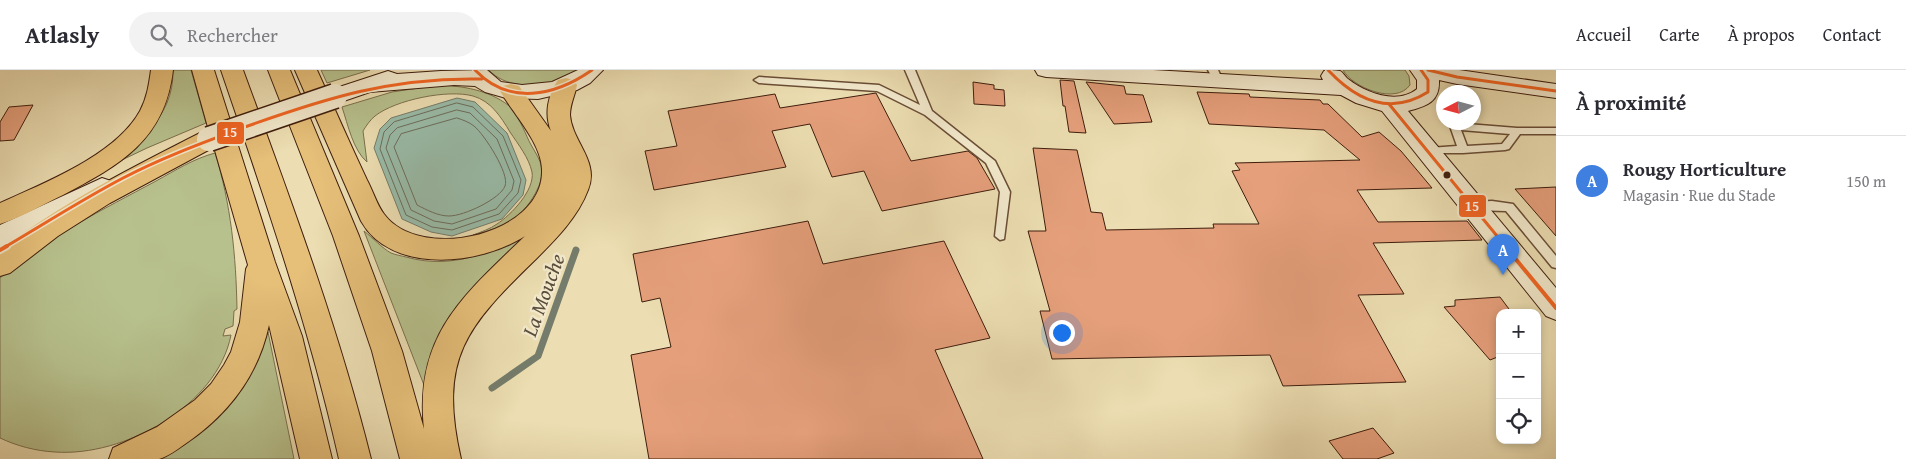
<!DOCTYPE html>
<html lang="fr">
<meta charset="utf-8">
<style>
:root{--surface:#fff;--page:#f2f2f3;--text:#2b2b33;--muted:#7c7c81;--line:#e1e1e2;--accent:#8f2418}
body{margin:0;font-family:"Gentium Book Plus",serif;background:var(--page);color:var(--text)}
.controls{position:absolute;right:15px;bottom:15px;display:grid;overflow:hidden;border-radius:10px;box-shadow:0 2px 8px #0003}
.controls button{width:45px;height:45px;display:grid;place-items:center;padding:0;border:0;border-bottom:1px solid var(--line);background:var(--surface);color:var(--text);font:25px sans-serif}
.compass{position:absolute;left:1436px;top:15px;width:45px;height:45px;border-radius:50%;background:var(--surface);box-shadow:0 2px 8px #0003;rotate:264deg}
.you{position:absolute;left:1061px;top:262px;width:18px;height:18px;margin:-12px;border:4px solid #fff;border-radius:50%;background:#1a73e8;box-shadow:0 0 0 8px #1a73e833}
.badge{display:grid;place-items:center;width:32px;height:32px;border-radius:50%;background:var(--accent);color:#fff;font-size:16px;font-weight:700}
.pin{position:absolute;translate:-50% -41px;filter:drop-shadow(0 1px 2px #0008)}
.pin::after{content:'';position:absolute;top:26px;width:18px;height:15px;background:inherit;clip-path:polygon(0 0,100% 0,50% 100%)}
.list{margin:0;padding:0;list-style:none}
h2{display:flex;justify-content:space-between;align-items:center;height:65px;margin:0;padding:0 20px;font-size:21px}
h2 small{font-size:16px;font-weight:400;color:var(--muted)}
.list li{display:grid;grid-template-columns:32px 1fr auto;gap:15px;align-items:center;box-sizing:border-box;height:90px;padding:0 20px;border-top:1px solid var(--line)}
.list b{display:block;font-size:19px;white-space:nowrap}
.list p{margin:0;font-size:16px;white-space:nowrap;color:var(--muted)}
.list em{font-size:16px;font-style:normal;color:var(--muted)}
.icon{flex:none;width:28px;height:28px;fill:none;stroke:currentColor;stroke-width:2;stroke-linecap:round;stroke-linejoin:round}
.map{position:relative;flex:none;width:1556px;height:389px;overflow:hidden}
header{display:flex;align-items:center;gap:30px;box-sizing:border-box;height:70px;padding:0 25px;background:var(--surface);border-bottom:1px solid var(--line)}
header strong{font-size:24px}
nav{display:flex;gap:28px;margin-inline-start:auto;font-size:18px}
.search{width:350px;height:45px;background:var(--page);display:flex;align-items:center;gap:12px;box-sizing:border-box;padding:0 18px;border-radius:28px;color:var(--muted);font-size:19px}
main{display:flex}
aside{flex:1;background:var(--surface)}
.map>svg:first-child{display:block}
.green{fill:#b7c18d;stroke:#7b6f4d}
.water{fill:#99bca9;stroke:#757c6b}
.lines{fill:none;stroke-linecap:round;stroke-linejoin:round}
.shore{stroke:#6c6c5b;stroke-width:1}
.stream{stroke:#757c6b;stroke-width:7}
.building{fill:#e59f7b;stroke:#3f1d0d}
.lane-casing{stroke:#6a4d36;stroke-width:3}
.secondary-casing{stroke:#3f1d0d;stroke-width:2}
.highway-casing{stroke:#3f1d0d;stroke-width:2}
.lane{fill:#f3eacd;fill-rule:evenodd}
.secondary{fill:#f3eacd;fill-rule:evenodd}
.highway{fill:#e6bf79;fill-rule:evenodd}
.secondary-bridge-casing{stroke:#3f1d0d;stroke-width:27;stroke-linecap:butt}
.secondary-bridge{stroke:#f3eacd;stroke-width:24}
.bus-1-far1-casing{stroke:#f3eacd;stroke-width:6}
.bus-1-casing{stroke:#f3eacd;stroke-width:8}
.bus-1-far1{stroke:#f26522;stroke-width:3}
.bus-1{stroke:#f26522;stroke-width:4}
.bus-dot{fill:#3f1d0d;stroke:#f3eacd;stroke-width:2}
.labels{text-anchor:middle;dominant-baseline:central;stroke-width:4.5;stroke-linejoin:round;paint-order:stroke}
.water-label{font-size:21px;font-style:italic;fill:#5a4d3c;stroke:#f3eacd}
.line-badge{stroke:#f3eacd;stroke-width:2}
.badge-label{font-size:14px;text-anchor:middle;font-weight:bold;fill:#fff}
</style>
<header>
<strong>Atlasly</strong>
<div class="search"><svg class="icon" aria-label="search" viewBox="0 0 24 24"><circle cx="10" cy="10" r="6"/><path d="M15 15l6 6"/></svg>Rechercher</div>
<nav><a>Accueil</a><a>Carte</a><a>À propos</a><a>Contact</a></nav>
</header>
<main>
<div class="map">
<svg width="1556" height="389" viewBox="0 0 1556 389">
<rect width="100%" height="100%" fill="#ecdeb2"/>
<filter id="stains"><feTurbulence type="fractalNoise" baseFrequency=".004" numOctaves="4"/><feColorMatrix values="0 0 0 0 .2 0 0 0 0 .09 0 0 0 0 .02 0 0 0 .5 -.17"/></filter>
<radialGradient id="worn" r=".72"><stop offset=".6" stop-color="#630" stop-opacity="0"/><stop offset="1" stop-color="#630" stop-opacity=".3"/></radialGradient>
<g class="green">
<path d="M 173,0 L 191,0 L 206,53 L 147,78 L 101,100 C 135,73 174,50 173,0 Z"/>
<polygon points="321,0 370,0 327,13"/>
<path d="M 489,0 L 580,0 C 572,4 563,9 555,12 C 534,18 504,17 489,0 Z"/>
<path d="M 1343,0 L 1405,0 L 1409,6 L 1410,15 C 1396,35 1353,18 1343,0 Z"/>
<path d="M 439,15 C 463,16 488,20 508,35 C 517,43 524,60 529,71 C 533,79 539,87 541,95 C 543,101 541,112 538,118 C 524,148 504,157 473,165 C 481,162 490,159 497,154 C 511,145 535,120 532,102 C 529,88 518,74 510,62 C 501,47 491,31 473,26 C 448,19 395,30 375,46 C 370,50 366,56 363,61 L 367,92 C 353,80 348,55 342,37 L 392,22 Z"/>
<path d="M 215,83 C 231,134 236,186 237,239 L 234,241 L 233,256 L 225,259 L 223,266 L 231,265 C 217,336 124,387 55,382 C 36,381 17,376 0,368 L 0,208 C 47,167 102,140 156,111 C 176,100 193,89 215,83 Z"/>
<path d="M 540,155 L 430,298 L 424,315 L 364,161 C 373,168 382,178 391,183 C 396,185 402,186 406,187 C 455,201 499,180 540,155 Z"/>
<polygon points="268,262 294,389 158,389 250,304"/>
</g>
<polygon class="water" points="457,28 475,32 507,63 526,110 523,125 502,149 452,166 431,162 402,149 374,78 380,59 391,48"/>
<g class="lines">
<g class="shore">
<polygon points="457,33 473,37 503,66 521,110 518,123 499,144 452,160 432,157 406,145 380,79 384,62 394,52"/>
<polygon points="457,40 470,43 497,69 514,111 512,120 496,139 452,154 434,151 411,140 386,78 390,65 397,58"/>
<path d="M 457,48 C 463,50 469,52 474,56 C 484,64 510,104 505,116 C 500,129 464,146 449,146 C 438,146 427,140 417,135 L 394,77 L 401,64 Z"/>
</g>
<polyline class="stream" points="492,318 538,286 576,180"/>
</g>
<g class="building">
<polygon points="1060,10 1074,11 1086,63 1069,62 1065,36 1063,36"/>
<polygon points="973,12 994,15 994,19 1004,20 1005,36 974,34"/>
<polygon points="1086,12 1124,16 1126,24 1143,25 1152,52 1114,54"/>
<polygon points="1197,22 1249,24 1250,27 1320,30 1323,34 1328,34 1362,67 1379,62 1401,81 1432,118 1357,120 1378,152 1467,151 1482,170 1373,173 1404,224 1358,225 1406,312 1283,316 1270,285 1052,289 1040,241 1050,241 1028,161 1046,161 1033,78 1077,80 1091,142 1102,143 1106,160 1214,158 1213,154 1259,154 1232,101 1240,100 1235,93 1360,90 1324,60 1209,54"/>
<polygon points="876,23 911,91 968,81 977,88 995,119 882,141 864,101 832,107 810,54 772,61 786,97 654,120 645,81 677,76 668,41 775,24 780,38"/>
<polygon points="33,35 14,70 0,71 0,52 9,37"/>
<polygon points="1556,117 1556,166 1515,119"/>
<polygon points="808,151 823,194 944,171 990,268 935,280 983,389 649,389 631,285 671,277 660,228 642,232 633,184"/>
<polygon points="1500,227 1512,243 1500,243 1500,286 1490,290 1444,237 1455,236 1455,230"/>
<polygon points="1373,358 1394,383 1377,389 1343,389 1329,371"/>
</g>
<g class="lines">
<defs>
<g id="lane">
<polygon points="905,0 915,0 932,41 995,91 1010,122 1004,169 1000,170 995,166 1000,122 986,93 925,45 877,21 759,13 754,10 759,7 879,15 920,35"/>
<polygon points="1208,0 1218,0 1223,11 1221,13 1215,13"/>
<path d="M 1455,53 L 1517,58 L 1556,58 L 1556,64 L 1520,64 L 1509,79 L 1505,80 L 1463,83 L 1425,83 L 1424,81 L 1429,78 L 1457,76 L 1450,56 ZM 1461,60 L 1510,64 L 1502,74 L 1467,76 Z"/>
<polygon points="1492,131 1513,134 1556,186 1556,198 1552,197 1506,141 1473,140 1468,136 1473,132"/>
</g>
<g id="secondary">
<polygon points="487,0 501,12 522,15 552,12 578,0 603,0 590,13 577,20 538,29 506,28 485,22 475,16 454,15 370,22 335,34 327,31 323,26 327,21 388,1 397,4 441,1"/>
<path d="M 1035,0 L 1153,0 L 1323,10 L 1321,6 L 1324,1 C 1328,0 1335,0 1340,1 C 1343,2 1345,7 1348,9 C 1366,23 1397,35 1417,19 L 1417,10 L 1410,0 L 1459,0 L 1556,14 L 1556,28 L 1457,14 L 1439,10 C 1440,32 1427,36 1408,41 L 1556,218 L 1556,250 L 1546,246 L 1382,41 L 1356,33 L 1341,25 L 1046,7 L 1038,5 Z"/>
<polygon points="102,108 111,111 115,117 111,123 0,177 0,155"/>
</g>
<g id="highway">
<path d="M 151,0 L 173,0 C 165,70 120,95 63,125 C 42,135 22,147 0,154 L 0,133 C 44,113 116,85 140,41 C 147,28 149,14 151,0 Z"/>
<path d="M 192,0 L 214,0 L 275,192 L 302,266 L 332,389 L 300,389 L 269,255 C 258,306 228,345 185,374 C 178,379 167,387 159,389 C 148,389 121,389 109,389 L 113,378 L 157,357 L 195,330 L 211,314 L 224,295 L 231,282 L 240,252 L 246,199 L 248,195 L 214,77 L 110,133 L 58,166 L 10,203 L 0,206 L 0,180 C 62,133 131,98 200,63 L 209,61 Z"/>
<path d="M 221,0 L 243,0 C 290,128 338,256 371,389 L 339,389 C 309,256 265,129 221,0 Z"/>
<path d="M 268,0 L 290,0 L 359,166 L 402,281 L 424,359 C 414,265 464,225 525,166 C 481,195 391,205 361,151 L 295,0 L 317,0 C 334,37 350,74 367,110 C 373,121 377,135 384,144 C 420,193 544,165 542,100 C 542,74 513,43 500,21 L 503,16 L 511,14 L 519,16 L 551,61 C 544,44 548,25 558,10 L 566,8 L 574,10 L 577,15 C 575,25 570,34 570,45 C 572,72 600,91 588,120 C 578,147 556,169 536,189 C 466,257 438,288 461,389 L 400,389 L 372,281 L 333,166 Z"/>
</g>
</defs>
<use href="#lane" class="lane-casing"/>
<use href="#secondary" class="secondary-casing"/>
<use href="#highway" class="highway-casing"/>
<use href="#lane" class="lane"/>
<use href="#secondary" class="secondary"/>
<use href="#highway" class="highway"/>
<defs>
<polyline id="secondary-bridge" points="209,69 335,26"/>
</defs>
<use href="#secondary-bridge" class="secondary-bridge-casing"/>
<use href="#secondary-bridge" class="secondary-bridge"/>
<defs>
<g id="bus-1-far1">
<path d="M 475,0 C 509,36 555,26 592,0"/>
<path d="M 1328,0 C 1356,30 1390,46 1428,22 L 1428,10 L 1421,0"/>
<polyline points="1428,0 1457,7 1556,21"/>
<polyline points="1389,34 1506,177"/>
<path d="M 5,177 C 44,154 83,129 123,108 C 161,88 202,73 242,58 C 326,28 392,7 482,9"/>
</g>
<g id="bus-1">
<polyline points="1505,176 1556,238"/>
<polyline points="0,180 7,176"/>
</g>
</defs>
<use href="#bus-1-far1" class="bus-1-far1-casing"/>
<use href="#bus-1" class="bus-1-casing"/>
<use href="#bus-1-far1" class="bus-1-far1"/>
<use href="#bus-1" class="bus-1"/>
</g>
<circle class="bus-dot" cx="1447" cy="105" r="4.5"/>
<g class="labels">
<g class="water-label">
<text transform="translate(543 225) rotate(-70)">La Mouche</text>
</g>
</g>
<g class="line-badge">
<rect x="216" y="51" width="29" height="24" rx="5" fill="#f26522"/>
<rect x="1458" y="124" width="29" height="24" rx="5" fill="#f26522"/>
</g>
<g class="badge-label">
<text x="230" y="67">15</text>
<text x="1472" y="141">15</text>
</g>
<rect width="100%" height="100%" filter="url(#stains)"/>
<rect width="100%" height="100%" fill="url(#worn)"/>
</svg>
<div class="controls">
<button>+</button>
<button>−</button>
<button><svg class="icon" aria-label="locate" viewBox="0 0 24 24"><circle cx="12" cy="12" r="6"/><path d="M12 2v4M12 18v4M2 12h4M18 12h4"/></svg></button>
</div>
<svg class="compass" viewBox="-18 -18 36 36"><path d="M0-13l5 13h-10z" fill="#e53935"/><path d="M0 13l5-13h-10z" fill="#7c7c81"/></svg>
<div class="you"></div>
<div class="pin badge" style="left:1503px;top:205px;background:#3f7fe0">A</div>
</div>
<aside>
<h2>À proximité<small></small></h2>
<ul class="list">
<li><span class="badge" style="background:#3f7fe0">A</span><div><b>Rougy Horticulture</b><p>Magasin · Rue du Stade</p></div><em>150 m</em></li>
</ul>
</aside>
</main>
